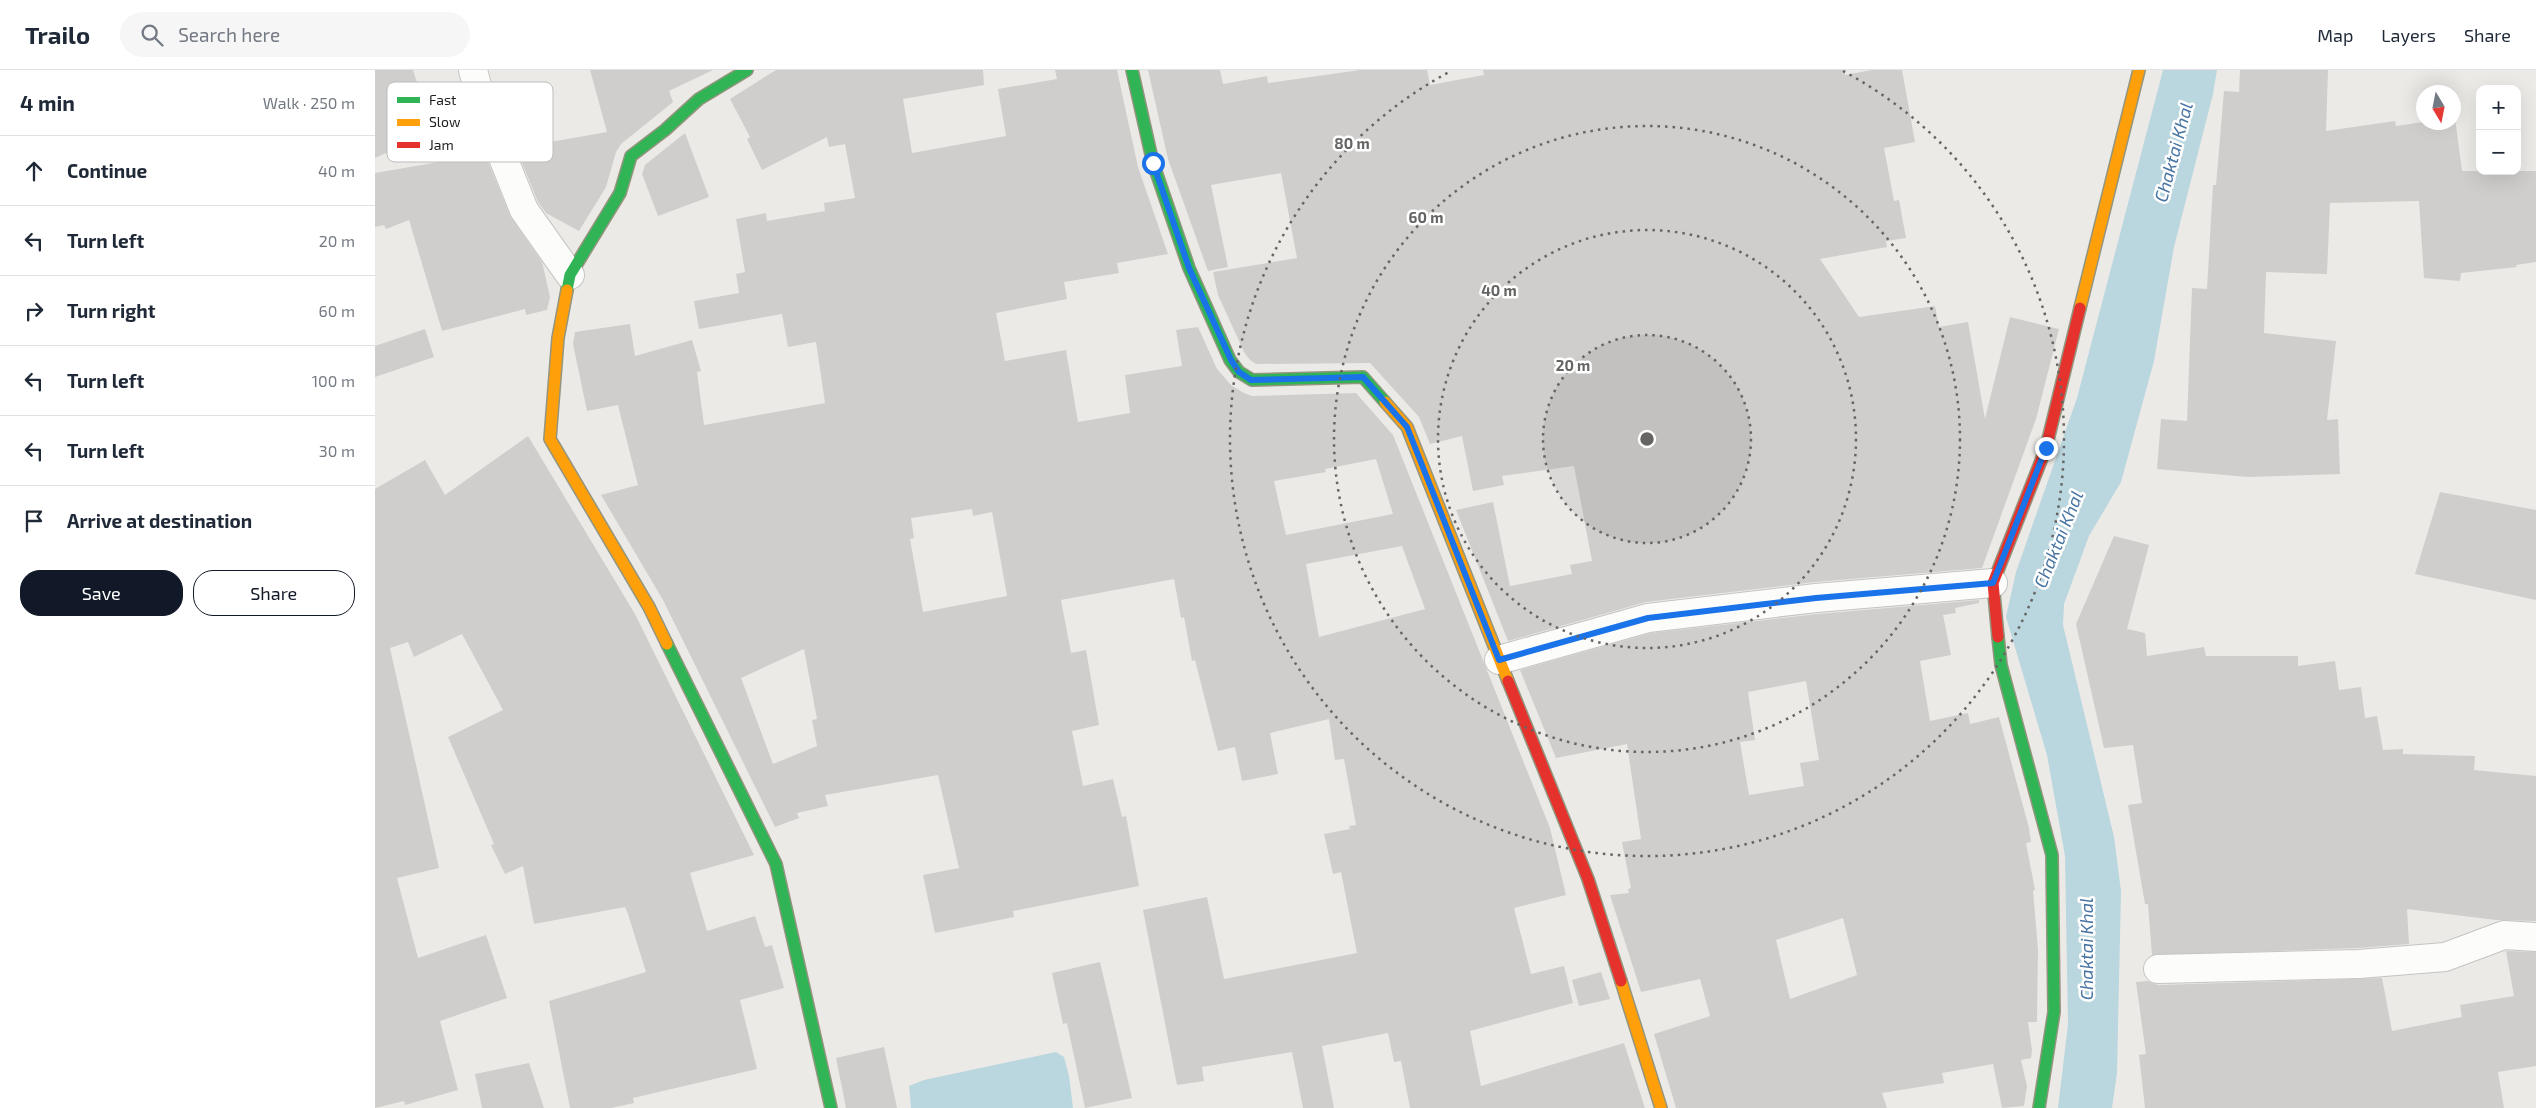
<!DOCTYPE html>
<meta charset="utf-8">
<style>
:root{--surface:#fff;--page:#f6f6f7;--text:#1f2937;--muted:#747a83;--line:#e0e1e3;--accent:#111827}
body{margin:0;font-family:"Exo 2",sans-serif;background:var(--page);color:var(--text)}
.controls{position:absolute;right:15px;top:15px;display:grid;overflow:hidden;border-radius:10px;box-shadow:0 5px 20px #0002}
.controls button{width:45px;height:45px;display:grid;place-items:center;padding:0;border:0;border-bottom:1px solid var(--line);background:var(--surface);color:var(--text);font:25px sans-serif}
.compass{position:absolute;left:2041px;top:15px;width:45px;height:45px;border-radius:50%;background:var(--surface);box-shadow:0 5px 20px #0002;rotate:170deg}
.stop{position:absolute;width:15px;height:15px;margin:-11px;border:4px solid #1a73e8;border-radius:50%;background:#fff}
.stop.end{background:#1a73e8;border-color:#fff;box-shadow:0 1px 5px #0008}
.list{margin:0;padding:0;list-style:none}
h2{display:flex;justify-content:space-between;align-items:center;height:65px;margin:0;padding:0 20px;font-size:21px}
h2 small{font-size:16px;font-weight:400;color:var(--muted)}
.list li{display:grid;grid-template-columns:32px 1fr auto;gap:15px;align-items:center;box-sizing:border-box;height:70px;padding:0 20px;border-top:1px solid var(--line)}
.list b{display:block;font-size:19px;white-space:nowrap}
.list em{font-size:16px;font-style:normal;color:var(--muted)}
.actions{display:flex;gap:10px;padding:15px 20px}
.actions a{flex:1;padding:11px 0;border:1px solid var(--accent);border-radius:20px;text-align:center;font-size:18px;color:var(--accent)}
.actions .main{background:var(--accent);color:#fff}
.icon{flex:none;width:28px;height:28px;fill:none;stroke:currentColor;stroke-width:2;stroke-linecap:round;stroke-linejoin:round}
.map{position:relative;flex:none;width:2161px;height:1038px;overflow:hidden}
header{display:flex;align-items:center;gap:30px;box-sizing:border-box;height:70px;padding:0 25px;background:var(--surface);border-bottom:1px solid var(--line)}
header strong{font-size:24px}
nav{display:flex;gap:28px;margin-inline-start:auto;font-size:18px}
.search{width:350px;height:45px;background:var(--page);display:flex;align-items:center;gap:12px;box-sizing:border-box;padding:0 18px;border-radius:28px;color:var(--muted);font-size:19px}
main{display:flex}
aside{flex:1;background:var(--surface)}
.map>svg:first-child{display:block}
.water{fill:#bad6df}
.building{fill:#d0cecc;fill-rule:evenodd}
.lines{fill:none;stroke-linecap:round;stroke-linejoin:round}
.street-casing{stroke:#c5c4c3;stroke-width:30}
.fast-casing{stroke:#93957f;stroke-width:14}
.slow-casing{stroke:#93957f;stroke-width:14}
.jam-casing{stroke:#93957f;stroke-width:14}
.street{stroke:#fcfcfb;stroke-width:28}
.fast{stroke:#30b455;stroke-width:11}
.slow{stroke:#ff9f0a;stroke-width:11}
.jam{stroke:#e5322d;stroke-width:11}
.route{stroke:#1a73e8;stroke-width:6}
.ring{fill:none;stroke:#666564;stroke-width:2.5;stroke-dasharray:2.5 5}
.labels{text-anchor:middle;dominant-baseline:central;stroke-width:5;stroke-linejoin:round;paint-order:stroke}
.water-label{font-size:18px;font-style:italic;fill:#4975a3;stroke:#fff}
.key{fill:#fff;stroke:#bcbcbc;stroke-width:1}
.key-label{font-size:14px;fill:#1e1e1e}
.centre{fill:#666564;stroke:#fff;stroke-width:2.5}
.ring-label{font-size:15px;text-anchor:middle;font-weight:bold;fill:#666564;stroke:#fff;stroke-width:5;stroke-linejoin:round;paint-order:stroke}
</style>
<header>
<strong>Trailo</strong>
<div class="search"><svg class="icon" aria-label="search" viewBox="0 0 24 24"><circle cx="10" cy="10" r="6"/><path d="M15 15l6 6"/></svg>Search here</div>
<nav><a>Map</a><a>Layers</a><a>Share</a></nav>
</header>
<main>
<aside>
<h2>4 min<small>Walk · 250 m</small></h2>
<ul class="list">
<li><svg class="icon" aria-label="ahead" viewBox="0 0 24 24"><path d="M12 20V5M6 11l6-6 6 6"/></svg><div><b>Continue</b></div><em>40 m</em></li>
<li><svg class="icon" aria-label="left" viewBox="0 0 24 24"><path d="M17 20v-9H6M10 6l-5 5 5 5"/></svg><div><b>Turn left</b></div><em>20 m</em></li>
<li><svg class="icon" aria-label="right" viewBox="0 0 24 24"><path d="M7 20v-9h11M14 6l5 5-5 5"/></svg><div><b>Turn right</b></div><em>60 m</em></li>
<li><svg class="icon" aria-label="left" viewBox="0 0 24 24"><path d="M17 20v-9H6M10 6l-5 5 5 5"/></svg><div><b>Turn left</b></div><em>100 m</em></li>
<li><svg class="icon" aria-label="left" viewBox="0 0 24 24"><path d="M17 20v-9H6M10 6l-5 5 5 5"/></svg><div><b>Turn left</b></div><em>30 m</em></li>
<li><svg class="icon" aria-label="arrive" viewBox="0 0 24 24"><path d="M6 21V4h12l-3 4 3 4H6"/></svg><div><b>Arrive at destination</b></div></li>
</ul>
<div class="actions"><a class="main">Save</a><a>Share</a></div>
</aside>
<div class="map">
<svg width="2161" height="1038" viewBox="0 0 2161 1038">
<rect width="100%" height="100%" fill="#eceae7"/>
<g class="water">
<polygon points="1788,0 1842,0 1838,24 1799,177 1779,291 1746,412 1714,466 1689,534 1688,555 1739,767 1746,821 1742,1003 1737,1038 1683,1038 1693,954 1690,786 1672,685 1631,547 1641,502 1702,328"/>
<polygon points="681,982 689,987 694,1006 698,1038 536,1038 534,1016 549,1010"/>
</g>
<g class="building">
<polygon points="0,0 38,0 58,62 0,88"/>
<polygon points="215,0 338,0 294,21 298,32 246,74 241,82 231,117 204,161 171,143 163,132 141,78 232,62"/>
<path d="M 401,0 L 608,0 L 609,15 L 528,29 L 537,83 L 631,66 L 623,19 L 682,9 L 680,0 L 742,0 L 763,97 L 793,184 L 742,193 L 744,203 L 689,212 L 692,229 L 621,243 L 630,291 L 691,280 L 703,352 L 755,343 L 750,305 L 807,296 L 801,260 L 823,257 L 842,299 L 856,315 L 869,323 L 877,326 L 981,323 L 1018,365 L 1175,758 L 1191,825 L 1139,838 L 1156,904 L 1189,896 L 1198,933 L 1095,961 L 1106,1016 L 1249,973 L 1270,1038 L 1035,1038 L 1026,991 L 1019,992 L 1013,963 L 947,976 L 959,1038 L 928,1038 L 917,982 L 827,997 L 829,1011 L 802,1015 L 768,840 L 832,827 L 849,909 L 982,883 L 966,802 L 958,804 L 949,764 L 975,759 L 974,756 L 981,755 L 969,689 L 960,690 L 954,649 L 895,663 L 903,704 L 867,711 L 860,677 L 843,681 L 820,590 L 817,591 L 809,547 L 806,548 L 799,509 L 686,530 L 696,583 L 711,580 L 724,655 L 697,661 L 708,716 L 738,709 L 747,747 L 751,746 L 764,816 L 638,841 L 639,847 L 560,863 L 548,805 L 584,798 L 563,705 L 450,725 L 453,736 L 422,743 L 424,748 L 400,757 L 288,530 L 226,425 L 263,415 L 243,335 L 212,341 L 198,274 L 200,262 L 255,254 L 260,286 L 317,270 L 326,301 L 322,302 L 329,355 L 450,333 L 441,272 L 413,277 L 407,244 L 324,259 L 319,231 L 364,223 L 361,204 L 370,202 L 361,149 L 391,143 L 392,151 L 450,141 L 449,133 L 480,128 L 470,74 L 454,77 L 452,67 L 387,100 L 372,69 L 375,67 L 355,29 ZM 1001,389 L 1018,444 L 911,465 L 899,411 L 951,402 L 950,399 ZM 597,439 L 598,446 L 617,442 L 632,526 L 548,542 L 535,469 L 539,468 L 536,448 ZM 1027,476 L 1050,539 L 944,567 L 931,494 ZM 429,579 L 442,649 L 437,650 L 442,676 L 398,694 L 366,608 Z"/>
<polygon points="773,0 845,0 848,14 892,6 893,13 985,0 1052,0 1055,15 1109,5 1108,0 1470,0 1470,5 1497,0 1527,0 1540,72 1509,78 1519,131 1524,130 1531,168 1511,171 1512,177 1445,189 1484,247 1560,236 1564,257 1593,252 1610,349 1635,247 1684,259 1661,349 1607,498 1440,512 1271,532 1133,571 1081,440 1118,432 1135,516 1197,504 1195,495 1217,491 1199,396 1127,406 1129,415 1098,421 1087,366 1055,374 1044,347 995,293 881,294 875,290 869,282 843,225 838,202 922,188 906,103 836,115 853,197 833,201 793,89"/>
<polygon points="1865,0 1953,0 1951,61 2020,51 2021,56 2048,52 2078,52 2080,48 2087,101 2161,101 2161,192 2141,195 2142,197 2086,203 2085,211 2049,208 2044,131 1955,133 1952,204 1891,202 1889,263 1961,271 1952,350 1963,349 1965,404 1873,407 1782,399 1786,349 1812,351 1817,218 1832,219 1838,115 1841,115 1849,21 1864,22"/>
<polygon points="310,63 334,127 283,146 267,104 270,95"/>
<polygon points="110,84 135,146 167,192 175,227 172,240 151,245 150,239 67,261 34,150 11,159 9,155 0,157 0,103"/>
<polygon points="50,259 59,287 0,307 0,276"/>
<polygon points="153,366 260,544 379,785 315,803 332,861 380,846 390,877 397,875 409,918 365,930 382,999 258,1028 259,1033 236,1038 195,1038 174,931 271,902 253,844 250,837 159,854 148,796 130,804 116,775 119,774 73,667 128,640 87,564 39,587 33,572 15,578 64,798 22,808 43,888 111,865 132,928 65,951 83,1020 30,1035 29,1031 0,1038 0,419 50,390 70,425"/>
<polygon points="2065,422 2161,440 2161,530 2040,504"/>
<polygon points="1739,466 1774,475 1752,559 1770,563 1772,586 1829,577 1831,586 1923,586 1923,596 1960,591 1964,620 1986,617 1990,648 2002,646 2008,680 2028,679 2028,684 2100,686 2099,700 2161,706 2161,851 2121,850 2032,839 2034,874 1983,878 1777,885 1773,834 1770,834 1753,735 1767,733 1758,675 1729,678 1701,554"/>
<path d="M 1604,530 L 1604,533 L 1580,538 L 1581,543 L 1568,545 L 1576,585 L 1545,591 L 1555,651 L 1593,643 L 1595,654 L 1624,647 L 1654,758 L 1656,772 L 1651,773 L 1660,820 L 1658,821 L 1663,879 L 1662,947 L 1662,952 L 1653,952 L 1657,980 L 1656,988 L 1646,990 L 1652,1016 L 1649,1036 L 1627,1038 L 1618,994 L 1567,1003 L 1569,1013 L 1507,1023 L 1512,1038 L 1301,1038 L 1279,964 L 1335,946 L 1325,909 L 1266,922 L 1235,825 L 1254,823 L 1253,819 L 1256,818 L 1247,772 L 1266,769 L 1252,674 L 1181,688 L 1145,600 L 1276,563 L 1443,544 ZM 1431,611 L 1444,690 L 1425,693 L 1429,716 L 1374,725 L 1365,672 L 1380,670 L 1373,622 ZM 1468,848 L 1482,905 L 1415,929 L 1401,870 Z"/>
<polygon points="2131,881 2161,882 2161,996 2123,1002 2129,1038 1770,1038 1764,985 1771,984 1761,912 1773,911 1783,915 2007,908 2017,961 2087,947 2085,935 2139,926"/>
<polygon points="725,892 757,1028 710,1038 692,953 688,954 677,903"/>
<polygon points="1226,902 1235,929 1204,936 1197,910"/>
<polygon points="509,977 522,1038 471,1038 461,988"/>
<polygon points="154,993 169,1038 107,1038 100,1004"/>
</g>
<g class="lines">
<defs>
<g id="street">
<polyline points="98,0 107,35 149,140 195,205"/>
<polyline points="1124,590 1273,548 1441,528 1618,513"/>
<polyline points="1783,899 1984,894 2070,887 2129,865 2161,867"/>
</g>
<g id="fast">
<polyline points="757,0 778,93 814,198 855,290 864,302 877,310 988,307 1010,332"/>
<polyline points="192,220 195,205 245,123 256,86 290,60 324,29 372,0"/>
<polyline points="1623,567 1626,595 1677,785 1679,942 1664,1038"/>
<polyline points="292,574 401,794 456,1038"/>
</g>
<g id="slow">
<polyline points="192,220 183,268 175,369 274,537 292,574"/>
<polyline points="1705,238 1764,0"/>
<polyline points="1010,332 1032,357 1133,611"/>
<polyline points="1246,911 1286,1038"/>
</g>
<g id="jam">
<polyline points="1623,567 1618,513 1671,378 1705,238"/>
<polyline points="1133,611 1213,809 1246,911"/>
</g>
</defs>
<use href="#street" class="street-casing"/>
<use href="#fast" class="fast-casing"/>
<use href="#slow" class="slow-casing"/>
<use href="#jam" class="jam-casing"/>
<use href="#street" class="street"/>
<use href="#fast" class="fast"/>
<use href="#slow" class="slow"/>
<use href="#jam" class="jam"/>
</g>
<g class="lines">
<polyline class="route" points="778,93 814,198 856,290 864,302 876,310 988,307 1032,357 1124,590 1273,548 1441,528 1618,513 1671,378"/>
</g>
<circle cx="1272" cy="369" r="104" fill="#666564" fill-opacity=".12"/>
<g class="ring">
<circle cx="1272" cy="369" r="104"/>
<circle cx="1272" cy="369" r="209"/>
<circle cx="1272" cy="369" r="313"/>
<path d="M1468 1A417 417 0 1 1 1076 1"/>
</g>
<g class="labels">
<g class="water-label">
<text transform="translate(1798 82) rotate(-75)">Chaktai Khal</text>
<text transform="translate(1683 469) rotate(-68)">Chaktai Khal</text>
<text transform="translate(1711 879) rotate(-90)">Chaktai Khal</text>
</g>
</g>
<rect x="12" y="12" width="166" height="80" rx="8" class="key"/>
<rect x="22" y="27" width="23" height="6" fill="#30b455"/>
<rect x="22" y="49" width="23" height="7" fill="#ff9f0a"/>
<rect x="22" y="72" width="23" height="6" fill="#e5322d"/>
<g class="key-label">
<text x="54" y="35">Fast</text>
<text x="54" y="57">Slow</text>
<text x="54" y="80">Jam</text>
</g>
<circle cx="1272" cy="369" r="8" class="centre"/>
<g class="ring-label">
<text x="977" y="79">80 m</text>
<text x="1051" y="153">60 m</text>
<text x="1124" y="226">40 m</text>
<text x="1198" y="301">20 m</text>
</g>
</svg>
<div class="controls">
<button>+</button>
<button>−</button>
</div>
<svg class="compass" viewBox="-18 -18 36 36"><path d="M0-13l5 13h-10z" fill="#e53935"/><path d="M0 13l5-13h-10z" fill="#747a83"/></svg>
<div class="stop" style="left:778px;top:93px"></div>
<div class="stop end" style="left:1671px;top:378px"></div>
</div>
</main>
